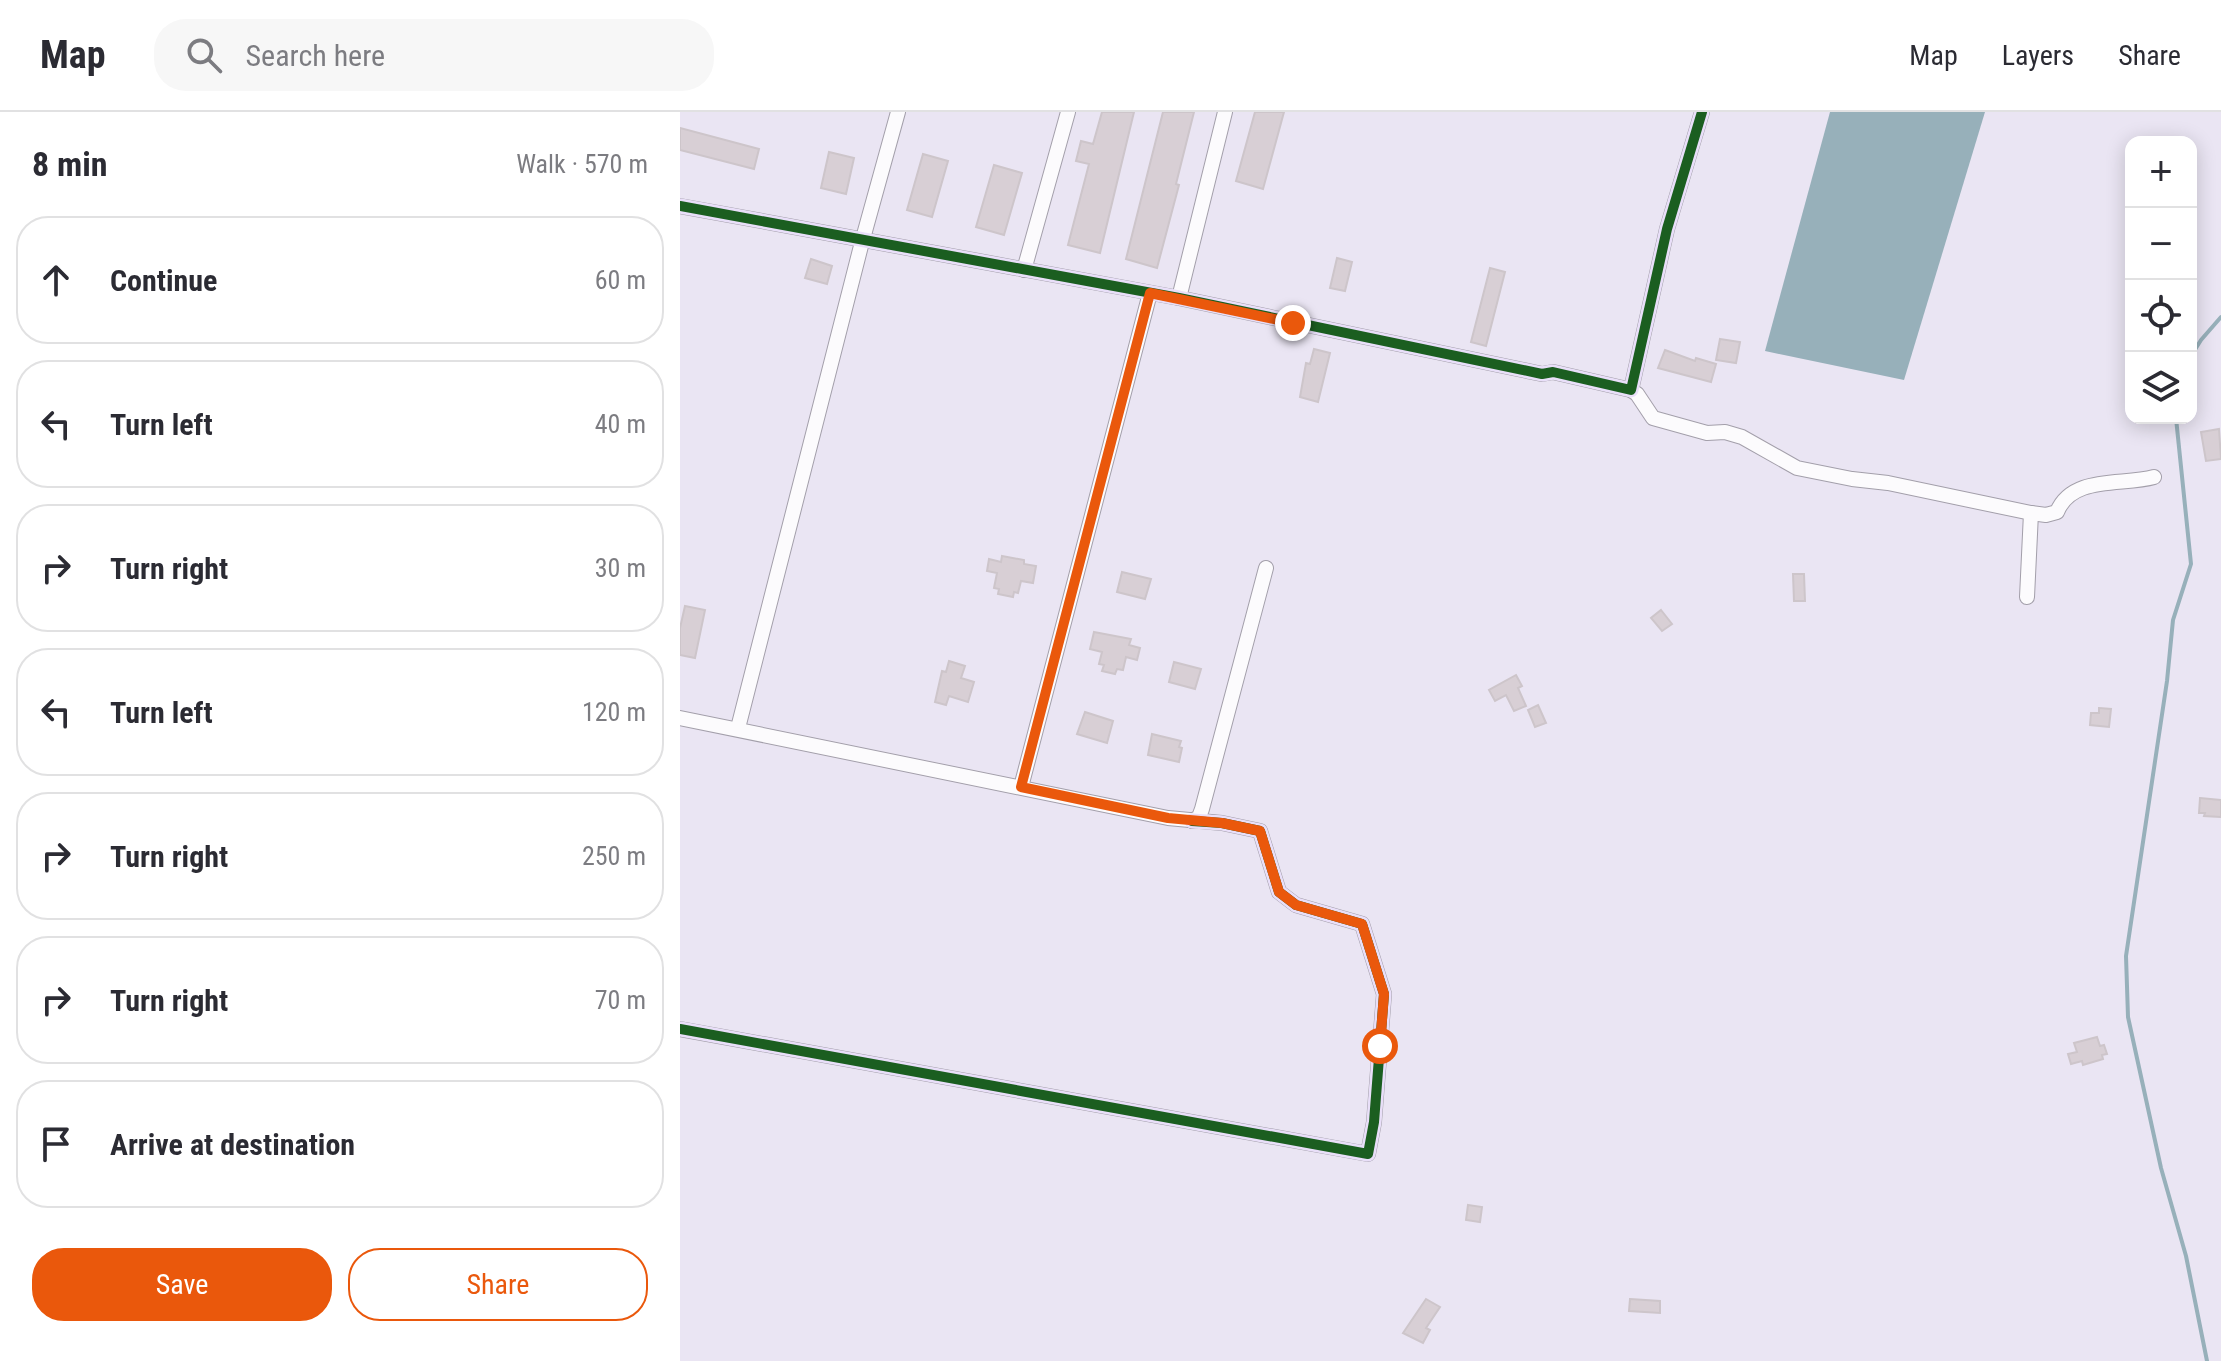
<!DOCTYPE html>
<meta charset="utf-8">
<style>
:root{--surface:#fff;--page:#f7f7f7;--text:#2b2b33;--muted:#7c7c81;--line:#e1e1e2;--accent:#ea580c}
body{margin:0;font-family:"Roboto Condensed",sans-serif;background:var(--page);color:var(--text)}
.controls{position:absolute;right:24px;top:24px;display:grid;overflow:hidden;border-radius:16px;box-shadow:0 4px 20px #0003}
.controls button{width:72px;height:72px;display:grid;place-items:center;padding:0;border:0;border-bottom:2px solid var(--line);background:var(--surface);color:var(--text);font:40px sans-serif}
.stop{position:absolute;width:24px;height:24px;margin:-18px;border:6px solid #ea580c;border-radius:50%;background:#fff}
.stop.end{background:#ea580c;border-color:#fff;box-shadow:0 2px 8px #0008}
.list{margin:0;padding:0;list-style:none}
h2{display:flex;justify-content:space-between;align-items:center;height:104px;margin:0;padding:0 32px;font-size:34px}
h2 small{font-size:26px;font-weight:400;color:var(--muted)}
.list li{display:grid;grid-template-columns:52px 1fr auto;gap:24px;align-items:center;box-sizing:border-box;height:128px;margin:0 16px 16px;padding:0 16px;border:2px solid var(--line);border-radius:32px}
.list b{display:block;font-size:30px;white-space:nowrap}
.list em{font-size:26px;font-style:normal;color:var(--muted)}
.actions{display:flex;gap:16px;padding:24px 32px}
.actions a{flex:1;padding:18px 0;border:2px solid var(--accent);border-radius:32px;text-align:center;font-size:28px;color:var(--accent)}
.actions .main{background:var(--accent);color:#fff}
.icon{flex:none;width:44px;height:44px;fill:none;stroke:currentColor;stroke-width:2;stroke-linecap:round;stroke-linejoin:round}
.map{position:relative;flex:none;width:1541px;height:1249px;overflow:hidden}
header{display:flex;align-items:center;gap:48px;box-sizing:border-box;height:112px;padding:0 40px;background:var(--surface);border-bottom:2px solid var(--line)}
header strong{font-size:38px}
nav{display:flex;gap:44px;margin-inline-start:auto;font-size:28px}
.search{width:560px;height:72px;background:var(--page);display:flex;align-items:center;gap:20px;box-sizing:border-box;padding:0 28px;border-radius:32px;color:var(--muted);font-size:30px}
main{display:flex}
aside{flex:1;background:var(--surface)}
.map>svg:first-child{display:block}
.water{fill:#97b0ba}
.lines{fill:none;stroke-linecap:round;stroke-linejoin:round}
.stream{stroke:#97b0ba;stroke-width:4}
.building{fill:#d8cfd5;stroke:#cdc5ca;stroke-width:2}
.minor-casing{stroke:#a39faa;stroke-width:16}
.minor{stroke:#fcfbfd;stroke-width:14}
.cycleway-casing{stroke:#e9dff9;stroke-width:15}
.cycleway{stroke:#1b5e20;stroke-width:10}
.route{stroke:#ea580c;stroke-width:10}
</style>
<header>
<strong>Map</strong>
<div class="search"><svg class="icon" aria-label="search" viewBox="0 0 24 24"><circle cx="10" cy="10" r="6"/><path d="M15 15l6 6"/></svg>Search here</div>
<nav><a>Map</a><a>Layers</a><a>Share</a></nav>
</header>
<main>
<aside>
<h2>8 min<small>Walk · 570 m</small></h2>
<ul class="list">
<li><svg class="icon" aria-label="ahead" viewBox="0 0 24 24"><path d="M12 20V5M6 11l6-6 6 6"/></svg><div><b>Continue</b></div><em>60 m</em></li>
<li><svg class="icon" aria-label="left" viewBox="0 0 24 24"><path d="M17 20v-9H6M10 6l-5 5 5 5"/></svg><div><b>Turn left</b></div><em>40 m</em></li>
<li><svg class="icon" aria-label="right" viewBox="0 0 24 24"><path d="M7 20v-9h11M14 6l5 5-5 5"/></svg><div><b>Turn right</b></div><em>30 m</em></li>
<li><svg class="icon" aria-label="left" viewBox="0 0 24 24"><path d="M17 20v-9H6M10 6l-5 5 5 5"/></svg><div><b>Turn left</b></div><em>120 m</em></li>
<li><svg class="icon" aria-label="right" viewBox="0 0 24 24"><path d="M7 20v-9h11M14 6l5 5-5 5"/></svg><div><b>Turn right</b></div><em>250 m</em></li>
<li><svg class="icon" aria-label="right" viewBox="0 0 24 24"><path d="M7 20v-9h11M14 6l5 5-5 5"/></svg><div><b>Turn right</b></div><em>70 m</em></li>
<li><svg class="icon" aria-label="arrive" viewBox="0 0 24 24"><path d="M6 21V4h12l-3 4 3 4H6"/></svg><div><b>Arrive at destination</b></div></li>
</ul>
<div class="actions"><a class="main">Save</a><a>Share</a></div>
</aside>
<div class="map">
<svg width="1541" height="1249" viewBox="0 0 1541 1249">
<rect width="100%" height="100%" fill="#eae5f3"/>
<polygon class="water" points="1150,0 1305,0 1224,268 1085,239"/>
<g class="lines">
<g class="stream">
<polyline points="1511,244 1521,228 1541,205"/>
<polyline points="1496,306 1511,452 1493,508 1487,569 1446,844 1448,905 1481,1056 1506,1144 1527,1249"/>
</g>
</g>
<g class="building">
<polygon points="422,0 454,0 420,141 388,133 409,52 396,49 401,29 413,32"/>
<polygon points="483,0 514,0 496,72 499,73 477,156 446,147"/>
<polygon points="575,0 604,0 583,77 556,69"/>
<polygon points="0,16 79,37 74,57 0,38"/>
<polygon points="149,40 174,46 166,82 141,76"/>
<polygon points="243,42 268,49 252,105 227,98"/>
<polygon points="314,53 342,61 324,123 296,115"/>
<polygon points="657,146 672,150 665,179 650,176"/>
<polygon points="131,147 152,154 147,172 125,166"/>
<polygon points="810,156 825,160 806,234 791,230"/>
<polygon points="1040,227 1060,230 1056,251 1036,248"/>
<polygon points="634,237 650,241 638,290 620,285 626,251 630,252"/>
<polygon points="985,238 1015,249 1016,246 1036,252 1031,270 978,256"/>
<polygon points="1539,317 1541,347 1526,349 1521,320"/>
<polygon points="322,444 344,448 344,452 356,454 353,471 341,469 338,481 334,480 333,485 318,482 319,477 314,476 317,461 307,459 309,447 321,450"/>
<polygon points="442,460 471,467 465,487 437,480"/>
<polygon points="1113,462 1124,462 1125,489 1114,489"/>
<polygon points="5,494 25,498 15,546 0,543 0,516"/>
<polygon points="981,498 992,512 982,519 971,506"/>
<polygon points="414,520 451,527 449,533 460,536 457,548 446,545 443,558 437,557 435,562 422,559 424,553 419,552 422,540 410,537"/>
<polygon points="269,549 285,554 281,566 294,570 288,590 269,584 266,593 255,590 262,559 266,560"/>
<polygon points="494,550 521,557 515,577 489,570"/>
<polygon points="836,563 842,574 838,576 846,594 834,599 826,583 815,589 809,578"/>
<polygon points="858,593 866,611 855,615 848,598"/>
<polygon points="1419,596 1431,597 1429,615 1410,613 1411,601 1419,601"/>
<polygon points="405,600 433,609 427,631 397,622"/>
<polygon points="472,622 501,629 499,635 502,636 499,650 468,643"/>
<polygon points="1520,686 1541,688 1541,705 1524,704 1525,701 1519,701"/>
<polygon points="1417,925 1420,934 1424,933 1427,942 1422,943 1423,947 1403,953 1402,949 1391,952 1388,942 1397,940 1394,931"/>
<polygon points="788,1093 802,1095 800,1110 786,1108"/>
<polygon points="746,1187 760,1195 746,1216 750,1218 743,1231 723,1221"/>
<polygon points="950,1187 980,1189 980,1201 949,1199"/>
</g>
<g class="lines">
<defs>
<g id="minor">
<polyline points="0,94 499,186 862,262 873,260 951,278 987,117 1022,0"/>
<polyline points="344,158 388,0"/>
<polyline points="499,186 545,0"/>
<path d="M 951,278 L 957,282 L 973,306 L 1027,321 L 1045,320 L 1062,325 L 1117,356 L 1172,367 L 1208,371 L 1351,401 L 1366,403 L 1377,400 C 1392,363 1442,374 1474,365"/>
<polyline points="1347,485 1351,401"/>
<polyline points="0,606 488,706 542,711 580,719 599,780 616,793 682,812 704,882 694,1010 688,1042 0,917"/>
<polyline points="58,616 182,130 218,0"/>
<polyline points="341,675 470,181"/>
<polyline points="512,709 519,705 522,697 586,456"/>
</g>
</defs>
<use href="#minor" class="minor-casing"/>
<use href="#minor" class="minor"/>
<defs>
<g id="cycleway">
<polyline points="0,94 499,186 862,262 873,260 951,278 987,117 1022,0"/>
<polyline points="0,917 688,1042 694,1010 704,882 682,812 616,793 599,780 580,719 542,711 512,709"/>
</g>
</defs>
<use href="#cycleway" class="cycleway-casing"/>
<use href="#cycleway" class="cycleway"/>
</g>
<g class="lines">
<polyline class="route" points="613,211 470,181 341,675 488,706 542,711 580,719 599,780 616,793 682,812 704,882 700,934"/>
</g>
</svg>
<div class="controls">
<button>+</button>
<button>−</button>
<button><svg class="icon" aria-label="locate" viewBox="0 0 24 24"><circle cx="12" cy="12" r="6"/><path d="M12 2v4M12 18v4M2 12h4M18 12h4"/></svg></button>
<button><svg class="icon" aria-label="layers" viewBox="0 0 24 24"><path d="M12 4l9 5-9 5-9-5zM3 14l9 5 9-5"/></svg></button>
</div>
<div class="stop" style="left:700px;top:934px"></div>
<div class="stop end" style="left:613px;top:211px"></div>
</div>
</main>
